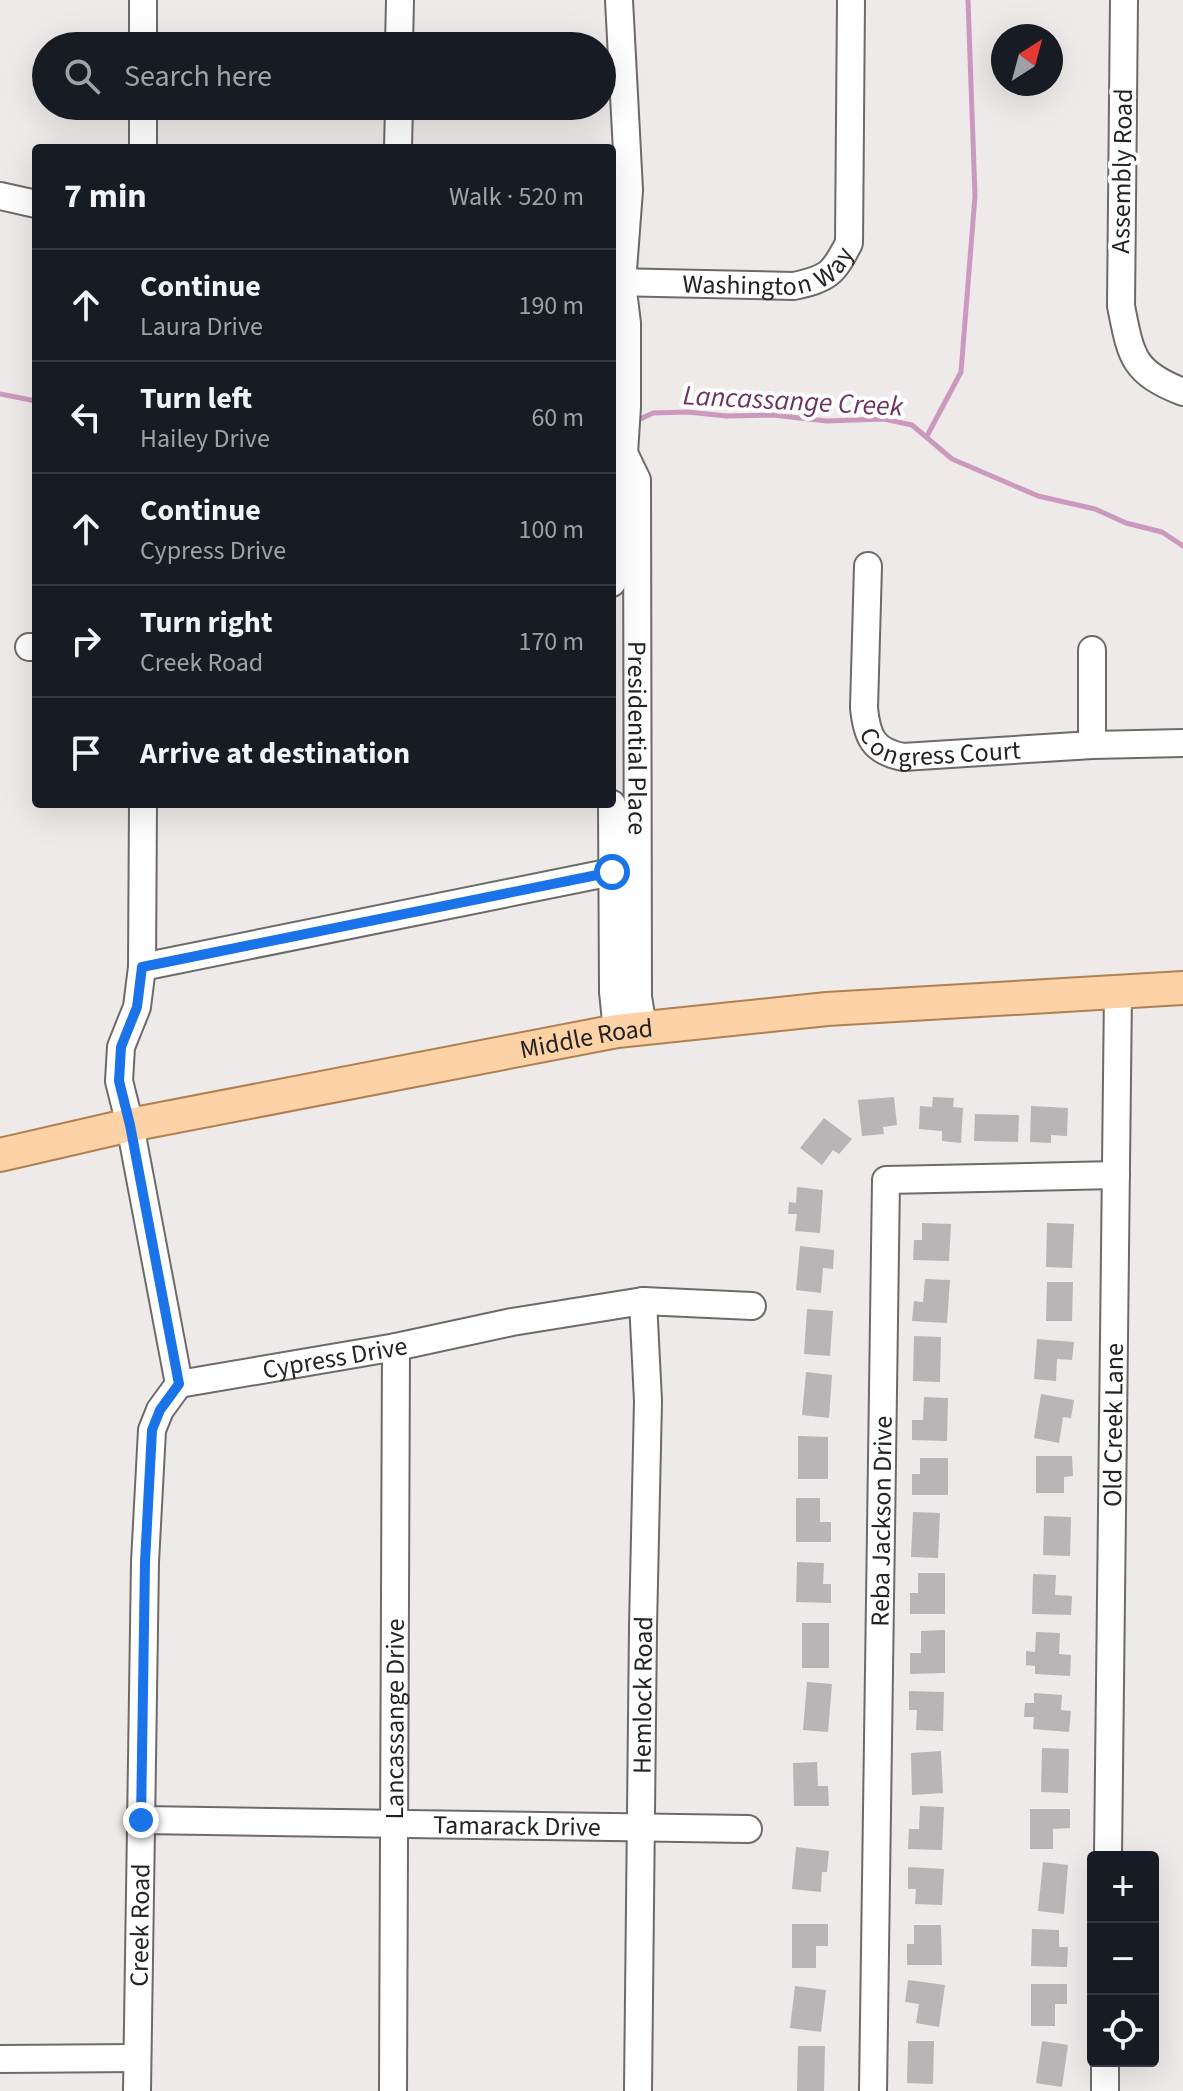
<!DOCTYPE html>
<meta charset="utf-8">
<style>
:root{--surface:#171b24;--page:#20242c;--text:#f1f3f6;--muted:#9ea1a6;--line:#363941}
body{margin:0;font-family:"Source Sans 3",sans-serif;background:var(--page);color:var(--text)}
.controls{position:absolute;right:24px;bottom:24px;display:grid;overflow:hidden;border-radius:8px;box-shadow:0 8px 32px #0002}
.controls button{width:72px;height:72px;display:grid;place-items:center;padding:0;border:0;border-bottom:2px solid var(--line);background:var(--surface);color:var(--text);font:40px sans-serif}
.compass{position:absolute;left:991px;top:24px;width:72px;height:72px;border-radius:50%;background:var(--surface);box-shadow:0 8px 32px #0002;rotate:36deg}
.stop{position:absolute;width:24px;height:24px;margin:-18px;border:6px solid #1a73e8;border-radius:50%;background:#fff}
.stop.end{background:#1a73e8;border-color:#fff;box-shadow:0 2px 8px #0008}
.list{margin:0;padding:0;list-style:none}
h2{display:flex;justify-content:space-between;align-items:center;height:104px;margin:0;padding:0 32px;font-size:34px}
h2 small{font-size:26px;font-weight:400;color:var(--muted)}
.list li{display:grid;grid-template-columns:52px 1fr auto;gap:24px;align-items:center;box-sizing:border-box;height:112px;padding:0 32px;border-top:2px solid var(--line)}
.list b{display:block;font-size:30px;white-space:nowrap}
.list p{margin:0;font-size:26px;white-space:nowrap;color:var(--muted)}
.list em{font-size:26px;font-style:normal;color:var(--muted)}
.icon{flex:none;width:44px;height:44px;fill:none;stroke:currentColor;stroke-width:2;stroke-linecap:round;stroke-linejoin:round}
.map{position:relative;flex:none;width:1183px;height:2091px;overflow:hidden}
.search{position:absolute;background:var(--surface);box-shadow:0 8px 32px #0002;left:32px;top:32px;width:584px;height:88px;display:flex;align-items:center;gap:20px;box-sizing:border-box;padding:0 28px;border-radius:44px;color:var(--muted);font-size:30px}
.panel{position:absolute;background:var(--surface);box-shadow:0 8px 32px #0002;left:32px;top:144px;width:584px;height:664px;border-radius:8px}
.map>svg:first-child{display:block}
.lines{fill:none;stroke-linecap:round;stroke-linejoin:round}
.stream{stroke:#cb99bd;stroke-width:5}
.building{fill:#b9b4b5}
.minor-casing{stroke:#6e6a69;stroke-width:30}
.major-casing{stroke:#af8151;stroke-width:36}
.minor{stroke:#fff;stroke-width:26}
.major{stroke:#fcd2a6;stroke-width:32}
.route{stroke:#1a73e8;stroke-width:10}
.labels{text-anchor:middle;dominant-baseline:central;stroke-width:8;stroke-linejoin:round;paint-order:stroke}
.street-label{font-size:26px;fill:#242322;stroke:#fff}
.water-label{font-size:28px;font-style:italic;fill:#6d3160;stroke:#fff}
</style>
<div class="map">
<svg width="1183" height="2091" viewBox="0 0 1183 2091">
<rect width="100%" height="100%" fill="#eeeae9"/>
<g class="lines">
<g class="stream">
<polyline points="0,394 36,401"/>
<polyline points="634,422 653,413 687,412 727,416 772,415 827,421 884,419 912,425 952,459 1038,496 1095,509 1126,523 1162,532 1183,546"/>
<polyline points="927,436 961,372 975,196 968,0"/>
</g>
</g>
<g class="building">
<polygon points="894,1097 897,1125 883,1127 884,1134 862,1136 858,1100"/>
<polygon points="933,1097 954,1098 953,1107 963,1108 961,1143 942,1141 942,1131 919,1129 920,1106 932,1107"/>
<polygon points="1031,1106 1068,1108 1067,1136 1051,1135 1051,1143 1030,1142"/>
<polygon points="975,1114 1019,1115 1018,1142 974,1141"/>
<polygon points="824,1118 852,1139 839,1154 833,1150 822,1165 800,1148"/>
<polygon points="797,1187 823,1190 820,1233 795,1231 797,1214 788,1214 789,1202 796,1203"/>
<polygon points="922,1223 951,1224 949,1261 913,1260 914,1240 922,1240"/>
<polygon points="1047,1223 1074,1224 1072,1268 1046,1267"/>
<polygon points="800,1246 834,1250 833,1269 823,1268 821,1293 796,1290"/>
<polygon points="925,1279 950,1280 947,1323 912,1321 914,1301 923,1302"/>
<polygon points="1047,1282 1073,1282 1072,1321 1046,1321"/>
<polygon points="807,1309 833,1311 830,1356 804,1354"/>
<polygon points="914,1336 941,1337 940,1382 913,1381"/>
<polygon points="1037,1339 1074,1342 1072,1360 1057,1359 1056,1381 1034,1379"/>
<polygon points="806,1372 832,1375 829,1418 802,1415"/>
<polygon points="1041,1394 1074,1400 1071,1418 1063,1417 1059,1443 1034,1438"/>
<polygon points="924,1397 948,1398 947,1441 912,1440 912,1420 923,1420"/>
<polygon points="798,1436 828,1437 828,1479 798,1479"/>
<polygon points="1036,1456 1072,1456 1073,1476 1064,1477 1064,1493 1036,1493"/>
<polygon points="920,1458 948,1458 948,1495 912,1495 912,1474 920,1474"/>
<polygon points="796,1498 820,1498 820,1522 831,1522 831,1542 796,1542"/>
<polygon points="913,1512 940,1513 938,1558 911,1557"/>
<polygon points="1044,1516 1071,1517 1070,1556 1043,1555"/>
<polygon points="797,1562 824,1563 823,1584 831,1584 831,1603 796,1602"/>
<polygon points="918,1573 945,1573 945,1614 910,1614 910,1593 918,1593"/>
<polygon points="1033,1574 1056,1575 1055,1595 1072,1596 1071,1615 1032,1614"/>
<rect x="802" y="1623" width="27" height="45"/>
<polygon points="945,1630 945,1673 910,1674 910,1653 921,1653 921,1631"/>
<polygon points="1036,1632 1060,1633 1059,1654 1071,1655 1070,1676 1035,1674 1035,1666 1026,1665 1026,1651 1035,1652"/>
<polygon points="807,1682 832,1684 828,1732 803,1730"/>
<polygon points="909,1691 944,1692 943,1731 916,1730 917,1710 909,1710"/>
<polygon points="1034,1693 1062,1695 1061,1710 1071,1711 1069,1732 1033,1729 1034,1717 1024,1717 1025,1703 1034,1703"/>
<polygon points="1042,1748 1069,1749 1068,1793 1041,1792"/>
<polygon points="941,1751 943,1793 912,1795 911,1753"/>
<polygon points="817,1762 818,1786 828,1786 829,1806 794,1806 793,1763"/>
<polygon points="920,1806 944,1807 942,1850 908,1849 909,1829 919,1829"/>
<polygon points="1030,1809 1070,1809 1070,1828 1053,1829 1053,1849 1030,1849"/>
<polygon points="796,1847 829,1851 827,1872 822,1872 821,1892 792,1889"/>
<polygon points="1043,1862 1068,1865 1064,1914 1038,1911"/>
<polygon points="908,1867 944,1869 942,1905 915,1904 916,1889 908,1889"/>
<polygon points="792,1924 828,1924 828,1946 816,1946 816,1968 792,1968"/>
<polygon points="914,1925 941,1925 942,1965 907,1965 907,1944 914,1944"/>
<polygon points="1032,1929 1059,1930 1059,1947 1068,1947 1067,1967 1031,1966"/>
<polygon points="908,1980 945,1985 939,2027 916,2023 919,2004 905,2002"/>
<polygon points="1031,1984 1067,1984 1067,2004 1055,2004 1055,2026 1031,2026"/>
<polygon points="795,1986 826,1990 821,2032 790,2028"/>
<polygon points="908,2041 934,2041 933,2084 907,2083"/>
<polygon points="1042,2041 1068,2045 1062,2087 1036,2083"/>
<polygon points="798,2046 825,2046 824,2091 797,2091"/>
</g>
<g class="lines">
<defs>
<g id="minor">
<path d="M 1124,0 L 1121,306 C 1131,356 1132,372 1183,392"/>
<polyline points="143,46 143,0"/>
<polyline points="399,46 400,0"/>
<polyline points="143,148 143,106"/>
<polyline points="398,148 399,106"/>
<polyline points="0,196 36,204"/>
<path id="s1" d="M 612,282 L 794,286 C 829,278 833,274 849,243 L 851,0"/>
<path id="s2" d="M 624,453 L 637,480 L 638,997 L 643,1027"/>
<path id="s3" d="M 868,566 L 864,708 C 867,737 873,751 903,757 L 1092,745 L 1183,743"/>
<polyline points="612,583 614,480 624,453 627,407 627,323 622,283 629,190 619,0"/>
<polyline points="29,647 36,647"/>
<polyline points="1092,745 1092,650"/>
<polyline points="143,804 142,967 137,1007 121,1047 119,1081 130,1125 179,1384"/>
<polyline points="612,804 613,992 617,1031"/>
<polyline points="142,967 612,872"/>
<path id="s4" d="M 179,1384 L 396,1347 L 512,1322 L 643,1301 L 752,1306"/>
<path id="s5" d="M 141,1820 L 748,1829"/>
<path id="s6" d="M 1108,1857 L 1118,992"/>
<polyline points="0,2059 137,2058"/>
<path id="s7" d="M 137,2091 L 145,1562 L 152,1430 L 160,1410 L 179,1384"/>
<path id="s8" d="M 393,2091 L 396,1347"/>
<path id="s9" d="M 638,2091 L 643,1627 L 648,1401 L 643,1301"/>
<path id="s10" d="M 873,2091 L 886,1180 L 1116,1175"/>
<polyline points="1105,2091 1105,2061"/>
</g>
<g id="major">
<path id="s11" d="M 0,1155 L 130,1125 L 617,1031 L 827,1009 L 1183,988"/>
</g>
</defs>
<use href="#minor" class="minor-casing"/>
<use href="#major" class="major-casing"/>
<use href="#minor" class="minor"/>
<use href="#major" class="major"/>
</g>
<g class="lines">
<polyline class="route" points="141,1820 145,1562 152,1430 160,1410 179,1384 130,1125 119,1081 121,1047 137,1007 142,967 612,872"/>
</g>
<g class="labels">
<g class="street-label">
<text transform="translate(1122 171) rotate(-89)">Assembly Road</text>
<text stroke="none"><textPath href="#s1" startOffset="160">Washington Way</textPath></text>
<text stroke="none"><textPath href="#s3" startOffset="246">Congress Court</textPath></text>
<text stroke="none"><textPath href="#s2" startOffset="288">Presidential Place</textPath></text>
<text stroke="none"><textPath href="#s11" startOffset="598">Middle Road</textPath></text>
<text stroke="none"><textPath href="#s4" startOffset="158">Cypress Drive</textPath></text>
<text stroke="none"><textPath href="#s6" startOffset="432">Old Creek Lane</textPath></text>
<text stroke="none"><textPath href="#s10" startOffset="570">Reba Jackson Drive</textPath></text>
<text stroke="none"><textPath href="#s9" startOffset="396">Hemlock Road</textPath></text>
<text stroke="none"><textPath href="#s8" startOffset="372">Lancassange Drive</textPath></text>
<text stroke="none"><textPath href="#s5" startOffset="376">Tamarack Drive</textPath></text>
<text stroke="none"><textPath href="#s7" startOffset="166">Creek Road</textPath></text>
</g>
<g class="water-label">
<text transform="translate(793 401) rotate(3)">Lancassange Creek</text>
</g>
</g>
</svg>
<div class="controls">
<button>+</button>
<button>−</button>
<button><svg class="icon" aria-label="locate" viewBox="0 0 24 24"><circle cx="12" cy="12" r="6"/><path d="M12 2v4M12 18v4M2 12h4M18 12h4"/></svg></button>
</div>
<svg class="compass" viewBox="-18 -18 36 36"><path d="M0-13l5 13h-10z" fill="#e53935"/><path d="M0 13l5-13h-10z" fill="#9ea1a6"/></svg>
<div class="stop" style="left:612px;top:872px"></div>
<div class="stop end" style="left:141px;top:1820px"></div>
<div class="search"><svg class="icon" aria-label="search" viewBox="0 0 24 24"><circle cx="10" cy="10" r="6"/><path d="M15 15l6 6"/></svg>Search here</div>
<section class="panel">
<h2>7 min<small>Walk · 520 m</small></h2>
<ul class="list">
<li><svg class="icon" aria-label="ahead" viewBox="0 0 24 24"><path d="M12 20V5M6 11l6-6 6 6"/></svg><div><b>Continue</b><p>Laura Drive</p></div><em>190 m</em></li>
<li><svg class="icon" aria-label="left" viewBox="0 0 24 24"><path d="M17 20v-9H6M10 6l-5 5 5 5"/></svg><div><b>Turn left</b><p>Hailey Drive</p></div><em>60 m</em></li>
<li><svg class="icon" aria-label="ahead" viewBox="0 0 24 24"><path d="M12 20V5M6 11l6-6 6 6"/></svg><div><b>Continue</b><p>Cypress Drive</p></div><em>100 m</em></li>
<li><svg class="icon" aria-label="right" viewBox="0 0 24 24"><path d="M7 20v-9h11M14 6l5 5-5 5"/></svg><div><b>Turn right</b><p>Creek Road</p></div><em>170 m</em></li>
<li><svg class="icon" aria-label="arrive" viewBox="0 0 24 24"><path d="M6 21V4h12l-3 4 3 4H6"/></svg><div><b>Arrive at destination</b></div></li>
</ul>
</section>
</div>
